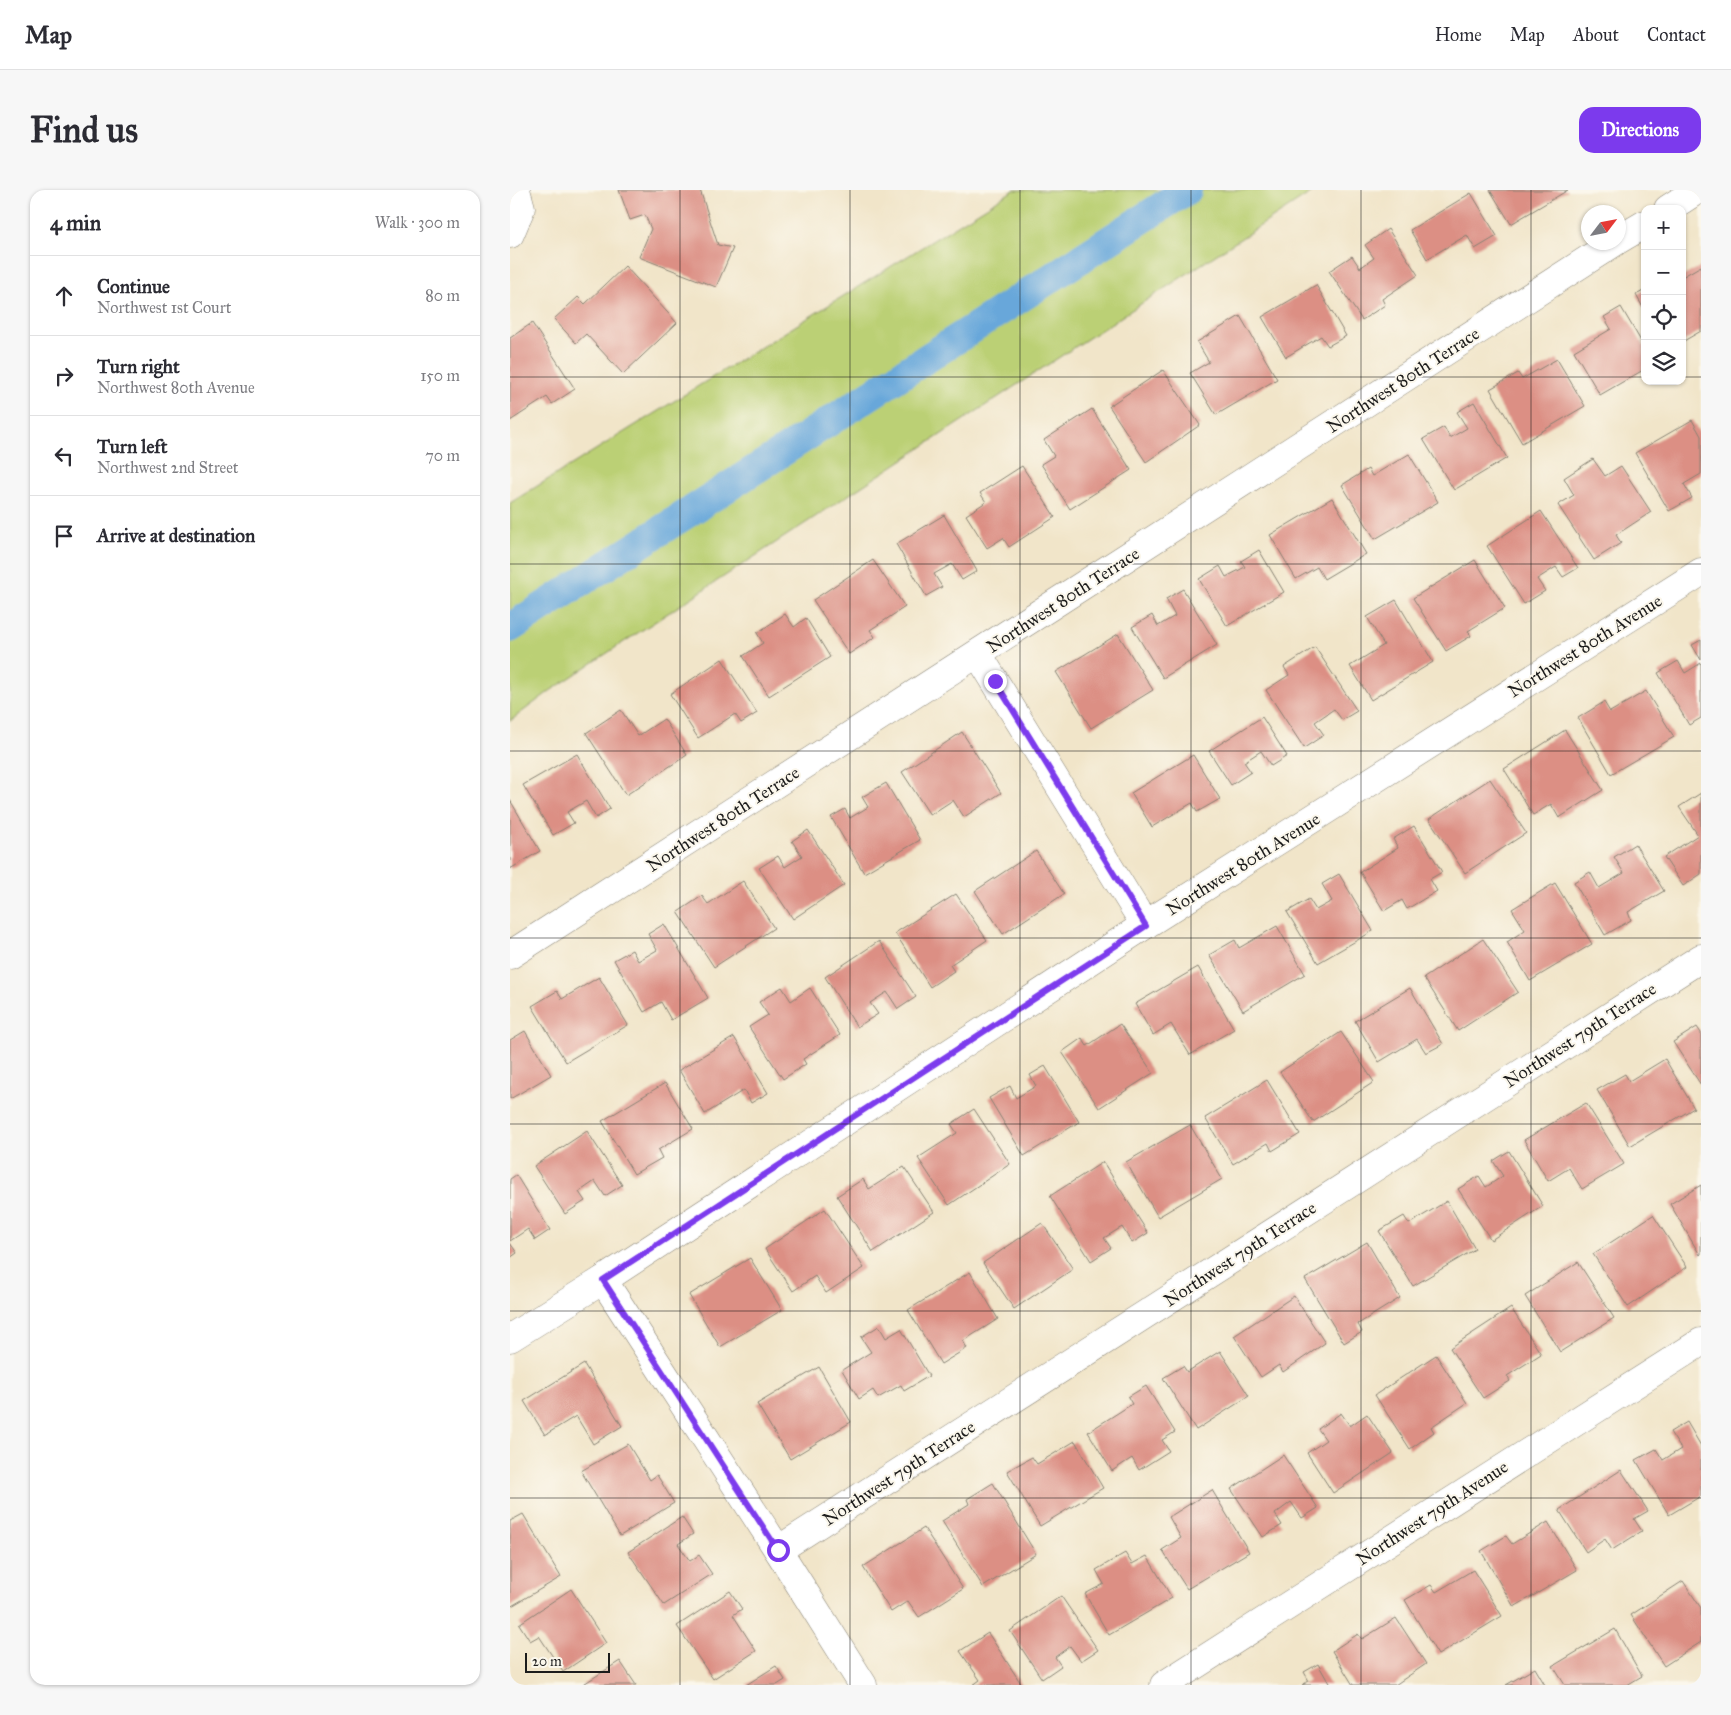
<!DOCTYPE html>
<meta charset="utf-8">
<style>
:root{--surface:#fff;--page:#f7f7f7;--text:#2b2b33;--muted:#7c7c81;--line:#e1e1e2;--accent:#7c3aed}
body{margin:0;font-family:"IM FELL Great Primer",serif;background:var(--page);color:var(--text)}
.controls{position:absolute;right:15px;top:15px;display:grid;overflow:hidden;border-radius:10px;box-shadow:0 1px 4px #0004}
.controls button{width:45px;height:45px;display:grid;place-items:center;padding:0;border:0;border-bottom:1px solid var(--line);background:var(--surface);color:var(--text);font:25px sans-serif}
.compass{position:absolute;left:1071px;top:15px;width:45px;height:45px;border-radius:50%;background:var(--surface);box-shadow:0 1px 4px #0004;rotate:58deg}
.scale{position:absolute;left:15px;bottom:12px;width:85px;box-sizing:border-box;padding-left:5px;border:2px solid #1c1c1c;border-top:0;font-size:14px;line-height:18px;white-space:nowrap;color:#1c1c1c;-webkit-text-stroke:4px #fbf7ec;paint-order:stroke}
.stop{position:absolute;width:15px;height:15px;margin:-11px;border:4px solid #7c3aed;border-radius:50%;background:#fff}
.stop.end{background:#7c3aed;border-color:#fff;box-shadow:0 1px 5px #0008}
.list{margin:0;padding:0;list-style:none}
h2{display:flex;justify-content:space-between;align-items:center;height:65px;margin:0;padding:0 20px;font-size:21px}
h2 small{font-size:16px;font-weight:400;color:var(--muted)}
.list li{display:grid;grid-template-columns:32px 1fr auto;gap:15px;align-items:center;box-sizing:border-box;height:80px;padding:0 20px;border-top:1px solid var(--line)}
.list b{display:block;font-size:19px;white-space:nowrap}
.list p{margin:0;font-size:16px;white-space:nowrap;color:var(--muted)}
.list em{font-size:16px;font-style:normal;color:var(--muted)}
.icon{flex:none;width:28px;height:28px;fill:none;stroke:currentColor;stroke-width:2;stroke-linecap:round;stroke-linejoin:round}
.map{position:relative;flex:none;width:1191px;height:1495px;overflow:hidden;border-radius:15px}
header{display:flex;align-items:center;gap:30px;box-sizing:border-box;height:70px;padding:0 25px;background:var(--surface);border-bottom:1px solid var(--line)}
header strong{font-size:24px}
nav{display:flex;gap:28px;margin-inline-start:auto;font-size:18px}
.intro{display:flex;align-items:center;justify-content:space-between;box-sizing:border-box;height:120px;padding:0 30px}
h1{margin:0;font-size:35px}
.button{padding:12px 22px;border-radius:15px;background:var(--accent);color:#fff;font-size:18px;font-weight:700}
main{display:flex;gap:30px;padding:0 30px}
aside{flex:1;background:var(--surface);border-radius:15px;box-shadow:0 1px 4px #0004}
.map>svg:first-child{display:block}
.grass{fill:#bbd074;stroke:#6c7648}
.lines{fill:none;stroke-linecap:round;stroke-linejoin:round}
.canal{stroke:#67a7da;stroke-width:30}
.building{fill:#dc8f84}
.street-casing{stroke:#868072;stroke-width:29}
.street{stroke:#fff;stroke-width:28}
.route{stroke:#7c3aed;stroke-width:6}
.grid{fill:none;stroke:#1c1c1c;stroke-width:1;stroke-opacity:0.55}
.labels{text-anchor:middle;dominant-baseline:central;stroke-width:4;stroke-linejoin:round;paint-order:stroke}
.street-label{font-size:18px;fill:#1c1c1c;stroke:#fbf7ec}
</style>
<header>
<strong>Map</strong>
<nav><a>Home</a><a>Map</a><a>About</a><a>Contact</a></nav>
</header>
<div class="intro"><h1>Find us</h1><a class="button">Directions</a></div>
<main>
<aside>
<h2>4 min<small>Walk · 300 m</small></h2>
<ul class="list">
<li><svg class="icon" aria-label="ahead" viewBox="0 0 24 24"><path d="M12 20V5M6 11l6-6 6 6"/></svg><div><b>Continue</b><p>Northwest 1st Court</p></div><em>80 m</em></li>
<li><svg class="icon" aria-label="right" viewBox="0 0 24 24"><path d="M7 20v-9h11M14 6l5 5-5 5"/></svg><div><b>Turn right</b><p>Northwest 80th Avenue</p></div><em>150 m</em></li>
<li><svg class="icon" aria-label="left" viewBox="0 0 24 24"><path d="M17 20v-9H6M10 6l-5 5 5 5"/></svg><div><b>Turn left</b><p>Northwest 2nd Street</p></div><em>70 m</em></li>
<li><svg class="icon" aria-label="arrive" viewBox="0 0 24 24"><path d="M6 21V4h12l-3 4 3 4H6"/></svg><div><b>Arrive at destination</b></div></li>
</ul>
</aside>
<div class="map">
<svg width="1191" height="1495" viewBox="0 0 1191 1495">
<rect width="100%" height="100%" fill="#fbf7ec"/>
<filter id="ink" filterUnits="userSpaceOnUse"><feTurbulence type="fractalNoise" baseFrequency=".02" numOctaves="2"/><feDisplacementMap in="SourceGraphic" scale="10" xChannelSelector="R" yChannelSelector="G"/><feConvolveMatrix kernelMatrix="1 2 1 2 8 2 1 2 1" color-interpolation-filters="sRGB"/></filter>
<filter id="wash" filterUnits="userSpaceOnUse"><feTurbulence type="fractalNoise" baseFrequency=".0096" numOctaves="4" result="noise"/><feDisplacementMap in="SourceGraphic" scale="20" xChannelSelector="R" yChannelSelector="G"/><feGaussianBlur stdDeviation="1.12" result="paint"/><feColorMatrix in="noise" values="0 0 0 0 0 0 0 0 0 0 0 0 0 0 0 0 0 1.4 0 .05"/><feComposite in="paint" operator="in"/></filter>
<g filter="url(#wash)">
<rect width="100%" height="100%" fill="#f1e5c9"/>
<polygon class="grass" points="504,0 805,0 117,450 40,501 0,531 0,313"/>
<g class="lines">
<polyline class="canal" points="0,438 677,0"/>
</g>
<g id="blocks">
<g class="building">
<polygon points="109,0 190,0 208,55 223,58 206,97 129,67 141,39 135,25 120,30"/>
<polygon points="980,0 1058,0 1001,34"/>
<polygon points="961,3 987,46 965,59 957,45 917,69 900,40"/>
<polygon points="878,39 908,85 872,109 875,115 852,130 819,81 842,66 850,78 864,68 855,55"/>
<polygon points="115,76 167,133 113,184 76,144 66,153 44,129 68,107 75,114"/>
<polygon points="1191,76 1191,141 1172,152 1172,87"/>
<polygon points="806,95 836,146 818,156 811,146 776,167 752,127"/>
<polygon points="1135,100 1135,121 1126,105"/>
<polygon points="1111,117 1135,158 1135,179 1090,205 1064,161 1101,139 1094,127"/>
<polygon points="730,126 767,189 706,225 680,183 699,172 687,152"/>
<polygon points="22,133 65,199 42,214 37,207 0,231 0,148"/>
<polygon points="1047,169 1075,216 1012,253 980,199 1008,183 1012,189"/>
<polygon points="653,180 690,235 636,272 599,216"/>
<polygon points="964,212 997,268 944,300 913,249 934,237 940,248 957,238 947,222"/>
<polygon points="582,219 621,280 560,319 531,274 544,266 534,250"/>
<polygon points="1182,230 1191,246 1191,284 1174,294 1182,308 1159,321 1125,263"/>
<polygon points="899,264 928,312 865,349 832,295 858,279 862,286"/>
<polygon points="1083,269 1095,286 1111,276 1141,322 1106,345 1111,353 1084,370 1048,315 1064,305 1054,288"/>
<polygon points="512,276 545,327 499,357 493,348 477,358 456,325 476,312 470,303"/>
<polygon points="822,308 856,364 814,389 807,377 786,389 760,345"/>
<polygon points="1031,321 1068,378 1053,387 1046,377 1027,389 1035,401 1014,414 977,356"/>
<polygon points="434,325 467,381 452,390 442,374 424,384 432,397 416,406 386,354"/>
<polygon points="749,360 774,402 717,436 689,389 710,376 716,387 735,377 731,371"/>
<polygon points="363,370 395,417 360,440 365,447 339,464 303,410"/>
<polygon points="965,370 995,418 958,441 961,446 936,461 903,408"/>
<polygon points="673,399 707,455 653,488 622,437 642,425 648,436 665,426 656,409"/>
<polygon points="886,410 923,472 861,510 840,476 874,455 857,427"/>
<polygon points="275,424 284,437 296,428 320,467 259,506 233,466 253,453 247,443"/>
<polygon points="608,444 643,500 581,538 546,482"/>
<polygon points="1191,450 1191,470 1182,455"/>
<polygon points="805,457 847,521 832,530 824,519 805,532 814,545 794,558 756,500 779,485 774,477"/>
<polygon points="212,469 247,523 231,533 225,524 188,548 160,504"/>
<polygon points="1168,471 1175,483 1191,473 1191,528 1179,535 1148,483"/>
<polygon points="1136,501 1164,547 1101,584 1068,528 1094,512 1100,522"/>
<polygon points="111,520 128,546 154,529 177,565 116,605 76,543"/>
<polygon points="752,527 777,566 761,576 751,561 734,572 741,582 721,595 699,561"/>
<polygon points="1055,540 1093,600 1049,628 1041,614 1023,625 994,579"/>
<polygon points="452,542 491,603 454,627 443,610 420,625 392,582"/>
<polygon points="67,564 100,619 86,628 76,611 57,622 64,633 43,645 13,595"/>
<polygon points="683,565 710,609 687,622 682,613 642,637 621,603"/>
<polygon points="980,589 1016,643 955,683 919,629"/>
<polygon points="376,593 410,650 354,683 321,627 335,619 340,628 358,617 352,607"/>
<polygon points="1191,603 1191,684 1173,696 1154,667 1188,645 1169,617"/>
<polygon points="0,610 30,661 0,679"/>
<polygon points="904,636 932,682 920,689 927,701 897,719 892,710 874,721 850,682 888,658 883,649"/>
<polygon points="298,640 334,695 283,729 249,678 268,666 275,677 292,666 282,651"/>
<polygon points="1125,654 1154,701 1118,722 1121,730 1095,745 1064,692 1080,682 1089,698 1114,683 1104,667"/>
<polygon points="526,661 554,704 493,744 465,701"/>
<polygon points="829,684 863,741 808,773 777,722 799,709 806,720 822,711 812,694"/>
<polygon points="233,691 264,738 204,777 168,722 192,706 198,714"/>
<polygon points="1045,693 1082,754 1020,791 997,752 1015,740 1002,719"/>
<polygon points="446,704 477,750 440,775 444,781 420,797 385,743"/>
<polygon points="154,734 198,808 161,830 151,812 134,822 104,770 122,760 128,771 147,760 138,744"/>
<polygon points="767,736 795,784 733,821 699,765 725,750 729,758"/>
<polygon points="973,749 1008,802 948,841 914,788"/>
<polygon points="369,751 406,807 388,819 377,802 360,813 368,824 347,837 315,787"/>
<polygon points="688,777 724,839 680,865 661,834 643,845 625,814"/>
<polygon points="89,787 118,835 56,872 22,816 47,801 52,809"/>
<polygon points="272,797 281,811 300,798 330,845 293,869 296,874 273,889 239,837 258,825 249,812"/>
<polygon points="900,798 933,854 916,863 907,849 869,872 845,831"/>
<polygon points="610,834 643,883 589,918 552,862 572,848 577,856"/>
<polygon points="1187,837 1191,843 1191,895 1163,852"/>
<polygon points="15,841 41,885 0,909 0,850"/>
<polygon points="831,842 864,892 803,932 770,882"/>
<polygon points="224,847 258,903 241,913 234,900 195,924 169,880"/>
<polygon points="1155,869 1184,918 1120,956 1087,900 1115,884 1119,891"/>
<polygon points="535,876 569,932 514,966 479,908 500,896 506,908 526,896 520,885"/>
<polygon points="757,890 790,944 762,961 758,953 723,974 695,928"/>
<polygon points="155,893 183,939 148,960 152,968 124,984 92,931"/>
<polygon points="1076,913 1114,974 1072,999 1059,978 1038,991 1014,950"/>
<polygon points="464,919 500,974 439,1015 408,968 447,943 441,934"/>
<polygon points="680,935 712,989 648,1027 616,972"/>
<polygon points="77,941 112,995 95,1006 85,991 69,1002 75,1011 55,1024 24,976"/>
<polygon points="999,961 1033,1016 981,1050 948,999 969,986 976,997 993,986 983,971"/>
<polygon points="593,972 638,1043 622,1053 612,1037 594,1048 601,1058 581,1071 540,1006"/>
<polygon points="394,977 424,1022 363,1062 327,1006 353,989 359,999"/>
<polygon points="6,985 40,1040 25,1050 18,1039 0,1051 0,989"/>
<polygon points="1191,995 1191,1064 1190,1065 1160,1014"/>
<polygon points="937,1011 965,1059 903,1096 869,1041 894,1026 899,1034"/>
<polygon points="315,1019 354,1078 316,1103 305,1086 283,1101 255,1059"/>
<polygon points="1143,1025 1177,1077 1118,1117 1083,1064"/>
<polygon points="532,1033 563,1079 504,1119 473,1073"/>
<polygon points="857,1052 890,1108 848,1134 852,1142 834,1153 795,1089"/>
<polygon points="0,1053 7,1063 0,1068"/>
<polygon points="240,1068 272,1120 210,1157 179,1105"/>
<polygon points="1068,1072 1104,1128 1050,1162 1015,1106"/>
<polygon points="460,1082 488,1129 453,1151 457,1158 431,1174 398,1120"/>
<polygon points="784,1106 815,1153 773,1182 769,1175 751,1187 724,1146"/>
<polygon points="1001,1118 1031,1164 997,1186 1000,1191 973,1208 940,1158"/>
<polygon points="369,1136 376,1148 391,1139 419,1186 394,1201 391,1195 368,1208 363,1200 349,1209 332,1180 361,1162 351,1147"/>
<polygon points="710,1161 739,1206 686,1240 653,1188 673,1176 677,1182"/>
<polygon points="926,1165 957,1213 921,1237 924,1242 900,1259 865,1205"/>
<polygon points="74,1174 112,1236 83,1254 66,1226 35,1245 14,1211"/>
<polygon points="309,1177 341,1232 280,1269 247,1214"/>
<polygon points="636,1196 665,1242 652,1250 659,1261 629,1280 622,1268 602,1281 578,1242 622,1214 618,1207"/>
<polygon points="831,1223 840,1236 857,1224 883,1263 823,1303 797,1263 816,1250 808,1239"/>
<polygon points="1177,1232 1191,1256 1191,1306 1159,1325 1126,1270 1146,1259 1153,1270 1171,1259 1160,1242"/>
<polygon points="565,1251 593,1298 530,1336 497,1281 522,1267 527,1274"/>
<polygon points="118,1254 140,1290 147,1285 164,1313 110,1346 71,1281"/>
<polygon points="773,1265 808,1318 792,1328 781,1312 765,1324 772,1335 753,1347 721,1299"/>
<polygon points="1111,1280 1138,1321 1124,1329 1132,1341 1102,1360 1095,1349 1076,1362 1049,1320"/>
<polygon points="483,1293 526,1364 473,1397 432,1331 459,1314 457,1309"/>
<polygon points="702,1300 739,1362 677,1399 652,1360 671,1348 659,1327"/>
<polygon points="13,1324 51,1387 0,1417 0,1331"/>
<polygon points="172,1327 183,1344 168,1354 180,1371 189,1365 202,1384 154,1415 118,1362"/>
<polygon points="1038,1332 1067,1380 1004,1417 971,1361 996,1346 1002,1354"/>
<polygon points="414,1338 453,1399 409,1427 398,1411 381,1422 353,1377"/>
<polygon points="615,1363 622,1374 637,1366 662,1408 599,1445 575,1404 594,1394 586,1380"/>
<polygon points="963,1380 992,1426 928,1465 895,1410 921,1395 926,1402"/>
<polygon points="1173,1391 1191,1418 1191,1452 1154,1476 1121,1425"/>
<polygon points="61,1399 96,1453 53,1482 29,1446 20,1451 9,1434"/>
<polygon points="220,1401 232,1419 223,1425 246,1461 203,1489 167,1436"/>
<polygon points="551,1406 588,1460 571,1471 560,1456 545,1467 551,1476 532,1489 500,1441"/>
<polygon points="886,1428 916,1474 885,1495 843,1495 822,1461 848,1444 852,1449"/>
<polygon points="1105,1439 1132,1486 1117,1495 1055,1495 1043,1476"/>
<polygon points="478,1443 512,1495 463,1495 470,1490 450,1461"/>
<polygon points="110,1471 126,1495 72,1495"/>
<polygon points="808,1474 820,1495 792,1495 799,1491 794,1482"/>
<polygon points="266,1476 275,1490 267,1495 236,1495"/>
<polygon points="1025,1478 1035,1495 996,1495"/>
</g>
</g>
</g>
<g filter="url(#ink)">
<use href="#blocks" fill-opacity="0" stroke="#868072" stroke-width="1"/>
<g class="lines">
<defs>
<g id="street">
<polyline points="1158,19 1187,0"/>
<polyline points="0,44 11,18 6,0"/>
<polyline points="1108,50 1135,34"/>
<polyline points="468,464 635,735"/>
<polyline points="0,765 1105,52"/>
<polyline points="93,1090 268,1360 353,1495"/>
<polyline points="0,1148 93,1090 635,735 1191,382"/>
<polyline points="268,1360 1191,768"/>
<polyline points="654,1495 1191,1152"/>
</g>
</defs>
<use href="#street" class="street-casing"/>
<use href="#street" class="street"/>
</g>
</g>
<g class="lines" filter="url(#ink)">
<polyline class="route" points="268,1360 93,1090 636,736 485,491"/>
</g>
<path class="grid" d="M 170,0 L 170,1495M 340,0 L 340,1495M 510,0 L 510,1495M 681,0 L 681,1495M 851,0 L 851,1495M 1021,0 L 1021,1495M 0,187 L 1135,187M 1172,187 L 1191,187M 0,374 L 1191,374M 0,561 L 1191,561M 0,748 L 1191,748M 0,934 L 1191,934M 0,1121 L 1191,1121M 0,1308 L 1191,1308"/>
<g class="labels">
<g class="street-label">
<text transform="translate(893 190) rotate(-33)">Northwest 80th Terrace</text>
<text transform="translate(553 410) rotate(-33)">Northwest 80th Terrace</text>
<text transform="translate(1075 456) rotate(-32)">Northwest 80th Avenue</text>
<text transform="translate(213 629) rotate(-33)">Northwest 80th Terrace</text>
<text transform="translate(733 674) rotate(-32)">Northwest 80th Avenue</text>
<text transform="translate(1070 845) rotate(-33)">Northwest 79th Terrace</text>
<text transform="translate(730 1064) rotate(-33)">Northwest 79th Terrace</text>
<text transform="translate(389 1283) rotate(-33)">Northwest 79th Terrace</text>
<text transform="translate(922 1323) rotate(-33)">Northwest 79th Avenue</text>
</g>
</g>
</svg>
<div class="controls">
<button>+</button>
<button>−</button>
<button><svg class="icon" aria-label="locate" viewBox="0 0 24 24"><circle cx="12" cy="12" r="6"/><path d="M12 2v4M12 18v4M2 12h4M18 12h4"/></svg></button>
<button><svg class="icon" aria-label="layers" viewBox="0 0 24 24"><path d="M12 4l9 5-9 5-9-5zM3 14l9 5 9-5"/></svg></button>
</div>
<svg class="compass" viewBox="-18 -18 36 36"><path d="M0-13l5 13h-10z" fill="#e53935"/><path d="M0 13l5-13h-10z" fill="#7c7c81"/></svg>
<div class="scale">20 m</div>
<div class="stop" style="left:268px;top:1360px"></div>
<div class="stop end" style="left:485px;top:491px"></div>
</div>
</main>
